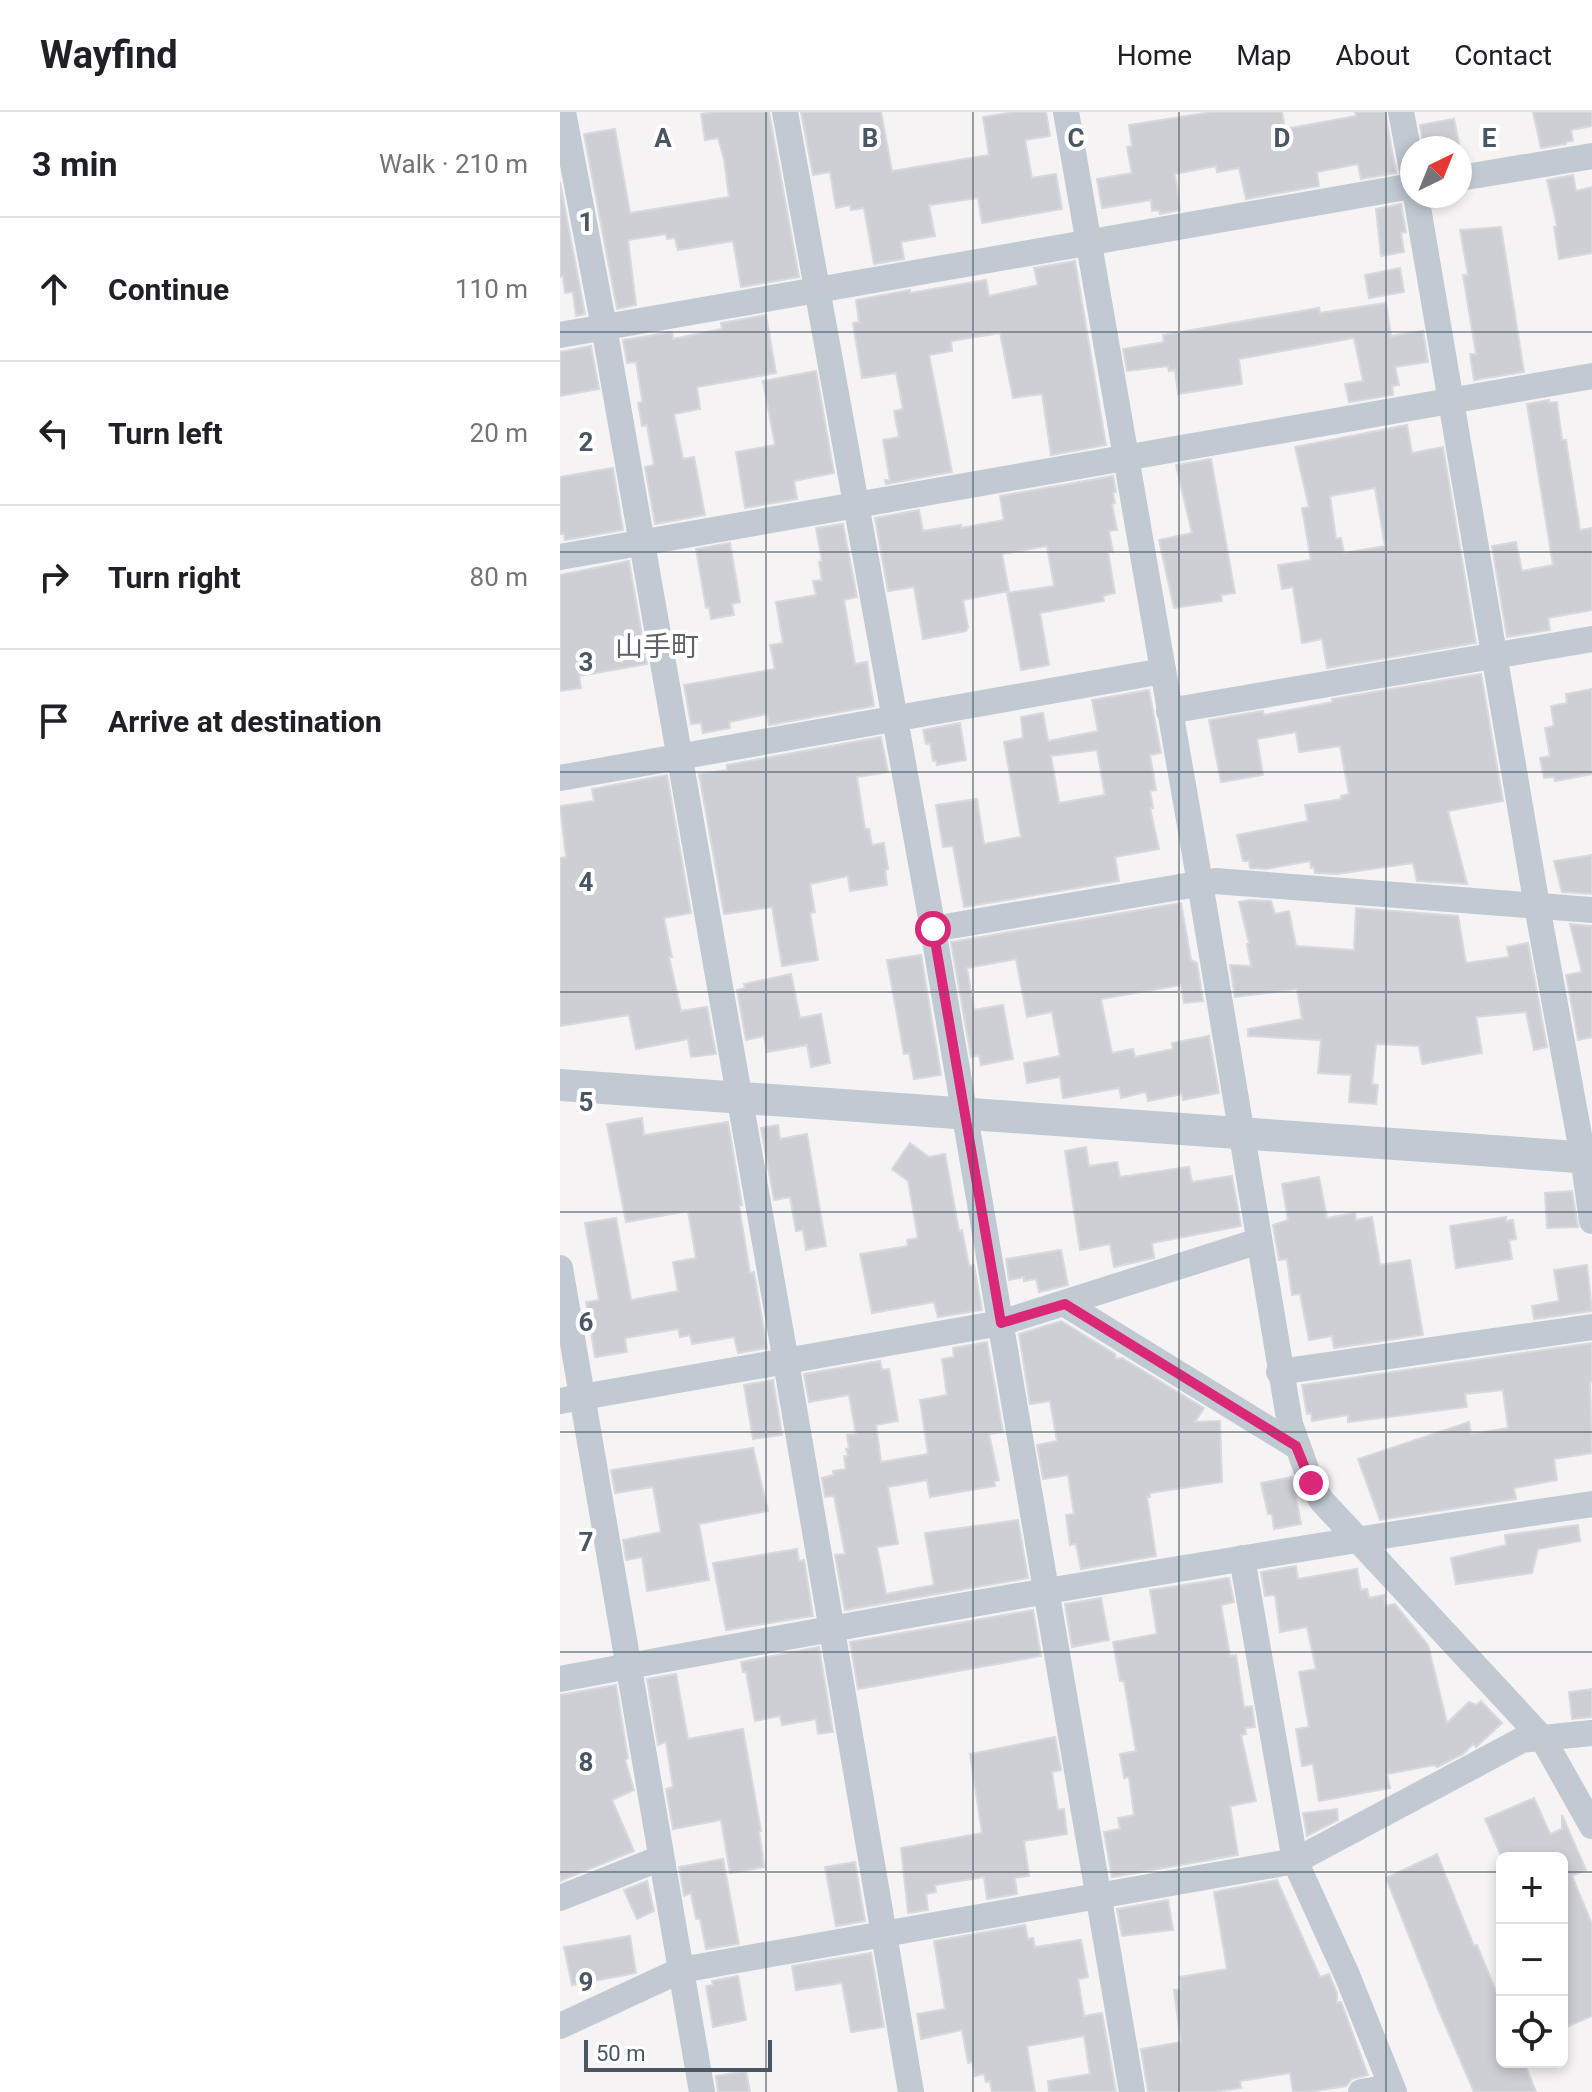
<!DOCTYPE html>
<meta charset="utf-8">
<style>
:root{--surface:#fff;--page:#f2f2f2;--text:#202124;--muted:#757577;--line:#e0e0e0}
body{margin:0;font-family:Roboto,"Noto Sans JP",sans-serif;background:var(--page);color:var(--text)}
.controls{position:absolute;right:24px;bottom:24px;display:grid;overflow:hidden;border-radius:12px;box-shadow:0 4px 12px #0003}
.controls button{width:72px;height:72px;display:grid;place-items:center;padding:0;border:0;border-bottom:2px solid var(--line);background:var(--surface);color:var(--text);font:40px sans-serif}
.compass{position:absolute;left:840px;top:24px;width:72px;height:72px;border-radius:50%;background:var(--surface);box-shadow:0 4px 12px #0003;rotate:43deg}
.scale{position:absolute;left:24px;bottom:20px;width:188px;box-sizing:border-box;padding-left:8px;border:4px solid #4a5661;border-top:0;font-size:22px;line-height:28px;white-space:nowrap;color:#4a5661;-webkit-text-stroke:6px #fff;paint-order:stroke}
.stop{position:absolute;width:24px;height:24px;margin:-18px;border:6px solid #db2777;border-radius:50%;background:#fff}
.stop.end{background:#db2777;border-color:#fff;box-shadow:0 2px 8px #0008}
.list{margin:0;padding:0;list-style:none}
h2{display:flex;justify-content:space-between;align-items:center;height:104px;margin:0;padding:0 32px;font-size:34px}
h2 small{font-size:26px;font-weight:400;color:var(--muted)}
.list li{display:grid;grid-template-columns:52px 1fr auto;gap:24px;align-items:center;box-sizing:border-box;height:144px;padding:0 32px;border-top:2px solid var(--line)}
.list b{display:block;font-size:30px;white-space:nowrap}
.list em{font-size:26px;font-style:normal;color:var(--muted)}
.icon{flex:none;width:44px;height:44px;fill:none;stroke:currentColor;stroke-width:2;stroke-linecap:round;stroke-linejoin:round}
.map{position:relative;flex:none;width:1032px;height:1980px;overflow:hidden}
header{display:flex;align-items:center;gap:48px;box-sizing:border-box;height:112px;padding:0 40px;background:var(--surface);border-bottom:2px solid var(--line)}
header strong{font-size:38px}
nav{display:flex;gap:44px;margin-inline-start:auto;font-size:28px}
main{display:flex}
aside{flex:1;background:var(--surface)}
.map>svg:first-child{display:block}
.building{fill:#cdcfd5;stroke:#d7d9de;stroke-width:2;fill-rule:evenodd}
.lines{fill:none;stroke-linecap:round;stroke-linejoin:round}
.minor{stroke:#c1cad2;stroke-width:26}
.tertiary{stroke:#c1cad2;stroke-width:32}
.route{stroke:#db2777;stroke-width:10}
.grid{fill:none;stroke:#4a5661;stroke-width:2;stroke-opacity:0.55}
.labels{text-anchor:middle;dominant-baseline:central;stroke-width:8;stroke-linejoin:round;paint-order:stroke}
.quarter-label{font-size:28px;fill:#5f6368;stroke:#fff}
.grid-label{font-size:26px;text-anchor:middle;font-weight:bold;fill:#4a5661;stroke:#fff;stroke-width:8;stroke-linejoin:round;paint-order:stroke}
</style>
<header>
<strong>Wayfind</strong>
<nav><a>Home</a><a>Map</a><a>About</a><a>Contact</a></nav>
</header>
<main>
<aside>
<h2>3 min<small>Walk · 210 m</small></h2>
<ul class="list">
<li><svg class="icon" aria-label="ahead" viewBox="0 0 24 24"><path d="M12 20V5M6 11l6-6 6 6"/></svg><div><b>Continue</b></div><em>110 m</em></li>
<li><svg class="icon" aria-label="left" viewBox="0 0 24 24"><path d="M17 20v-9H6M10 6l-5 5 5 5"/></svg><div><b>Turn left</b></div><em>20 m</em></li>
<li><svg class="icon" aria-label="right" viewBox="0 0 24 24"><path d="M7 20v-9h11M14 6l5 5-5 5"/></svg><div><b>Turn right</b></div><em>80 m</em></li>
<li><svg class="icon" aria-label="arrive" viewBox="0 0 24 24"><path d="M6 21V4h12l-3 4 3 4H6"/></svg><div><b>Arrive at destination</b></div></li>
</ul>
</aside>
<div class="map">
<svg width="1032" height="1980" viewBox="0 0 1032 1980">
<rect width="100%" height="100%" fill="#f5f3f3"/>
<g class="building">
<polygon points="156,0 209,0 239,165 181,175 173,129 118,138 115,126 107,127 106,122 68,128 76,193 57,197 24,22 55,17 70,101 169,85 164,47 158,26 145,28 141,2"/>
<polygon points="241,0 321,0 332,59 429,43 423,5 454,0 486,0 490,24 465,28 472,66 496,62 502,97 422,111 418,86 369,93 375,124 341,130 344,147 314,152 304,96 291,98 290,93 276,96 270,60 253,63"/>
<polygon points="652,0 722,0 725,17 796,4 795,0 825,0 836,61 801,67 798,52 757,60 759,74 686,87 679,56 657,60 656,54 615,62 620,98 600,102 599,98 592,99 591,88 542,96 537,67 572,61 567,35 572,34 569,13"/>
<polygon points="973,0 1032,0 1032,14 1011,18 1013,29 1006,30 1006,32 981,36"/>
<polygon points="894,7 900,36 864,36 860,13"/>
<polygon points="1013,63 1016,79 1032,75 1032,141 999,147 994,115 997,114 987,68"/>
<polygon points="0,70 25,202 16,204 13,180 5,181 3,164 0,165"/>
<polygon points="841,92 846,120 841,121 844,140 821,144 816,97"/>
<polygon points="941,115 964,260 914,268 910,242 916,242 903,163 908,163 900,118"/>
<polygon points="515,149 546,333 491,343 482,282 453,286 440,221 391,229 392,239 369,243 392,360 326,372 325,368 330,368 323,328 339,325 334,299 343,297 336,261 302,266 293,211 299,210 296,188 350,178 350,181 426,168 429,184 478,173 474,156"/>
<polygon points="840,156 844,180 809,186 805,163"/>
<polygon points="826,191 831,224 863,219 868,250 835,255 839,273 832,274 833,283 789,290 785,272 803,269 794,226 679,247 682,272 618,282 615,258 609,259 608,254 567,259 563,237 604,230 603,223 759,196 760,201"/>
<polygon points="206,203 216,261 137,275 140,297 114,302 123,347 134,345 145,403 95,412 85,355 94,353 87,313 82,314 78,291 82,290 82,287 76,250 67,251 63,228 112,220 113,227 162,217 161,211"/>
<polygon points="31,234 39,277 0,284 0,240"/>
<polygon points="256,259 274,361 234,369 237,387 185,396 176,340 215,333 203,269"/>
<polygon points="989,288 989,291 997,290 1002,328 1006,328 1020,418 1032,416 1032,498 988,506 990,518 947,525 932,434 956,430 962,459 993,453 967,292"/>
<path d="M 847,313 L 852,341 L 883,335 L 916,531 L 767,556 L 762,527 L 742,531 L 733,475 L 722,477 L 718,453 L 751,448 L 742,396 L 749,395 L 735,335 ZM 815,376 L 825,434 L 784,441 L 781,426 L 776,427 L 770,384 Z"/>
<polygon points="651,347 675,481 661,483 662,489 614,496 599,428 632,421 616,353"/>
<polygon points="53,356 63,418 5,428 4,422 0,422 0,365"/>
<polygon points="553,364 556,380 553,381 555,391 552,392 557,418 549,419 553,440 548,440 555,481 543,484 544,489 480,501 489,553 461,558 447,481 494,474 487,434 442,442 449,479 403,488 408,515 406,519 363,527 354,475 328,479 315,406 359,398 363,419 401,413 401,416 444,408 440,384"/>
<polygon points="283,412 297,485 284,488 295,552 307,550 314,594 209,613 207,602 169,610 170,616 143,621 141,611 131,612 124,573 215,557 210,533 223,531 216,490 256,483 253,469 262,468 259,450 262,449 256,416"/>
<polygon points="170,431 180,490 172,492 174,503 151,507 149,495 146,496 136,437"/>
<polygon points="69,449 87,552 19,564 21,576 0,579 0,463"/>
<polygon points="921,562 943,689 888,699 907,772 857,769 853,751 777,762 755,761 754,755 751,756 750,749 706,757 690,756 689,749 683,749 677,723 748,709 745,693 782,687 781,684 789,682 780,634 739,640 736,620 697,627 703,663 661,670 649,608 703,599 704,603 773,590 772,587"/>
<polygon points="1032,577 1032,662 995,669 994,665 984,666 980,646 990,644 985,616 994,614 991,594 1007,591 1006,582"/>
<path d="M 589,578 L 601,641 L 590,643 L 596,678 L 590,679 L 593,696 L 590,696 L 599,737 L 555,745 L 559,769 L 404,795 L 393,734 L 383,735 L 376,693 L 417,687 L 424,732 L 461,725 L 444,630 L 463,626 L 461,605 L 483,601 L 488,629 L 538,619 L 532,588 ZM 537,638 L 545,683 L 499,691 L 491,644 Z"/>
<polygon points="400,611 406,648 377,653 376,648 373,649 370,631 366,632 363,618"/>
<polygon points="321,625 328,660 297,665 305,717 309,717 312,733 324,731 328,757 325,758 327,773 290,779 288,764 250,772 255,800 250,801 258,848 222,854 212,795 164,802 139,662 167,658 167,653"/>
<polygon points="107,663 131,801 104,806 112,845 109,845 121,899 147,895 156,942 131,945 128,927 76,937 69,903 0,914 0,746 6,745 0,694 34,689 32,677"/>
<polygon points="1032,743 1032,782 1002,780 994,749"/>
<polygon points="690,788 711,789 715,802 729,799 736,834 794,838 796,796 898,804 906,851 949,845 947,835 968,831 987,935 974,938 966,900 916,905 922,941 862,952 859,934 816,932 812,972 818,973 816,992 789,990 791,963 758,961 761,928 688,924 688,917 742,907 737,877 675,885 670,853 691,854 687,832 689,831 679,790"/>
<polygon points="621,791 631,848 637,851 643,889 624,891 621,873 541,887 552,941 573,937 575,945 613,937 612,931 649,924 659,981 623,988 622,982 588,989 586,980 561,986 559,976 503,986 500,965 467,971 464,951 500,944 492,900 467,905 456,847 407,856 414,898 443,893 453,947 421,953 419,943 411,945 391,830"/>
<polygon points="1010,812 1032,814 1032,925 1018,928 1006,863 1022,860"/>
<polygon points="361,843 381,963 354,967 349,941 344,942 327,848"/>
<polygon points="231,862 240,906 261,902 270,951 251,955 247,933 207,940 204,924 186,928 177,878 185,876 184,872"/>
<polygon points="82,1006 84,1023 168,1010 182,1093 179,1094 190,1161 194,1160 207,1236 178,1241 174,1225 132,1232 130,1223 120,1225 118,1217 65,1226 67,1240 35,1245 26,1190 39,1188 25,1111 56,1106 71,1188 118,1179 113,1150 136,1146 128,1099 66,1110 47,1012"/>
<polygon points="218,1013 220,1027 247,1022 266,1134 246,1138 243,1118 236,1119 230,1085 214,1088 201,1016"/>
<polygon points="350,1031 369,1045 385,1042 399,1119 402,1118 409,1154 414,1153 422,1198 378,1205 374,1190 312,1201 300,1142 348,1134 347,1128 358,1126 348,1069 332,1057"/>
<polygon points="526,1035 529,1054 557,1050 560,1065 629,1055 632,1070 672,1064 681,1114 592,1131 594,1146 554,1155 550,1132 520,1138 505,1039"/>
<polygon points="759,1065 767,1106 795,1101 796,1108 812,1105 820,1153 850,1148 863,1223 774,1236 772,1224 749,1228 740,1182 732,1183 727,1147 719,1148 713,1113 728,1108 722,1072"/>
<polygon points="1012,1079 1018,1115 987,1116 985,1081"/>
<polygon points="946,1105 946,1109 953,1108 956,1127 949,1128 952,1147 896,1156 890,1114"/>
<polygon points="501,1138 508,1173 479,1180 476,1167 464,1169 464,1165 449,1168 446,1147"/>
<polygon points="1027,1153 1032,1199 974,1207 972,1194 999,1189 994,1158"/>
<polygon points="501,1209 555,1242 556,1247 562,1246 644,1296 635,1310 660,1309 662,1370 590,1381 590,1385 587,1385 596,1444 521,1457 516,1432 510,1433 506,1403 514,1402 508,1363 483,1367 477,1333 497,1329 490,1289 470,1292 459,1222"/>
<polygon points="427,1230 443,1320 429,1322 439,1368 434,1369 435,1374 370,1385 367,1368 328,1375 338,1432 317,1435 326,1482 374,1473 365,1421 458,1408 468,1466 285,1498 275,1443 285,1442 274,1384 265,1385 262,1366 274,1363 273,1359 286,1357 284,1344 288,1344 286,1337 289,1336 287,1323 296,1322 289,1283 249,1290 244,1262 320,1249 322,1258 329,1257 338,1309 316,1313 321,1350 368,1342 360,1288 387,1283 382,1247 394,1245 393,1236"/>
<polygon points="1032,1231 1032,1270 1030,1270 1032,1341 994,1347 997,1368 954,1376 956,1387 820,1408 798,1347 909,1310 911,1322 948,1316 943,1278 905,1282 907,1295 788,1310 788,1303 752,1309 751,1301 747,1302 742,1273"/>
<polygon points="213,1268 222,1323 193,1327 184,1273"/>
<polygon points="193,1336 208,1399 139,1412 149,1468 87,1479 82,1445 66,1448 63,1428 101,1420 93,1375 55,1381 51,1358"/>
<polygon points="732,1365 741,1412 714,1417 712,1402 708,1402 701,1371"/>
<polygon points="1018,1413 1020,1429 978,1437 972,1461 896,1472 891,1446 946,1433 945,1423"/>
<polygon points="237,1437 239,1449 244,1448 253,1504 166,1518 153,1451"/>
<polygon points="736,1454 738,1467 797,1457 801,1478 807,1477 809,1486 824,1483 825,1494 835,1492 868,1533 887,1611 909,1590 916,1593 921,1589 942,1611 916,1635 913,1632 903,1642 877,1655 874,1653 827,1662 830,1676 759,1689 753,1652 742,1654 736,1617 749,1615 739,1560 756,1557 747,1515 720,1520 715,1483 705,1484 701,1460"/>
<polygon points="669,1466 674,1490 661,1493 670,1544 676,1543 684,1595 692,1594 695,1615 685,1616 686,1622 681,1623 696,1689 670,1694 678,1743 552,1765 544,1720 560,1717 558,1706 574,1703 569,1665 564,1666 560,1642 576,1639 564,1569 560,1569 553,1530 597,1522 590,1478"/>
<polygon points="541,1486 549,1528 512,1535 505,1492"/>
<polygon points="473,1498 481,1544 298,1577 290,1530"/>
<polygon points="259,1535 273,1620 258,1622 256,1607 222,1613 220,1604 195,1609 186,1560 183,1560 181,1550"/>
<polygon points="116,1562 128,1627 183,1617 201,1719 199,1719 204,1755 170,1761 161,1708 113,1717 106,1677 113,1675 106,1630 98,1633 87,1567"/>
<polygon points="56,1573 68,1646 65,1648 74,1678 52,1688 74,1739 0,1769 0,1583"/>
<polygon points="1032,1577 1032,1605 1012,1607 1009,1580"/>
<polygon points="495,1625 501,1658 492,1660 498,1698 504,1697 507,1722 464,1729 469,1764 455,1766 457,1782 427,1787 424,1765 375,1773 376,1780 366,1782 368,1798 348,1801 341,1736 422,1721 410,1642"/>
<polygon points="974,1686 990,1722 1002,1717 1002,1703 1026,1758 1012,1764 1032,1812 1032,1904 1002,1917 1002,1746 942,1746 925,1707"/>
<polygon points="777,1697 778,1708 747,1724 743,1701"/>
<polygon points="877,1742 914,1834 917,1833 942,1894 942,1950 964,1950 976,1980 914,1980 879,1899 826,1766"/>
<polygon points="163,1747 179,1832 146,1837 140,1807 136,1807 131,1781 124,1784 119,1755"/>
<polygon points="295,1750 305,1809 276,1814 265,1755"/>
<polygon points="717,1768 760,1865 769,1862 777,1881 777,1891 781,1890 808,1963 792,1967 786,1974 749,1980 733,1980 730,1961 680,1969 681,1976 654,1980 588,1980 581,1937 621,1930 614,1878 621,1877 619,1865 667,1857 654,1780"/>
<polygon points="87,1769 94,1799 77,1807 64,1778"/>
<polygon points="608,1788 613,1818 562,1824 557,1797"/>
<polygon points="465,1813 468,1827 473,1826 475,1835 521,1828 528,1865 518,1867 524,1904 542,1901 556,1980 489,1980 488,1969 530,1962 524,1924 467,1934 475,1980 432,1980 430,1969 426,1970 424,1962 415,1964 412,1950 408,1951 402,1918 361,1927 357,1902 385,1897 374,1829"/>
<polygon points="70,1824 76,1861 12,1873 4,1835"/>
<polygon points="311,1841 324,1915 291,1920 282,1871 236,1878 232,1854"/>
<polygon points="178,1864 186,1908 153,1915 146,1874 153,1873 152,1869"/>
<polygon points="186,1959 190,1980 158,1980 156,1964"/>
</g>
<g class="lines">
<g class="minor">
<polyline points="3,0 44,215 226,1250 351,1980"/>
<polyline points="225,0 373,817 572,1980"/>
<polyline points="506,0 640,771 730,1312 751,1371 762,1389 983,1627 1032,1714"/>
<polyline points="841,0 852,58"/>
<polyline points="900,66 1032,44"/>
<polyline points="856,84 977,794 1023,1045 1032,1109"/>
<polyline points="0,223 852,74"/>
<polyline points="0,445 1032,264"/>
<polyline points="609,599 1032,527"/>
<polyline points="0,666 603,559"/>
<polyline points="373,817 655,769 1032,798"/>
<polyline points="0,1156 142,1980"/>
<polyline points="505,1192 736,1334"/>
<polyline points="719,1260 1032,1215"/>
<polyline points="0,1289 441,1211 699,1129"/>
<polyline points="682,1446 735,1749 787,1863 834,1980"/>
<path d="M 0,1567 C 343,1502 687,1443 1032,1392"/>
<polyline points="0,1786 101,1746"/>
<polyline points="0,1914 121,1858 735,1749 962,1628 1032,1621"/>
<polyline points="801,1980 831,1975"/>
</g>
<polyline class="tertiary" points="0,973 1032,1046"/>
</g>
<g class="lines">
<polyline class="route" points="373,817 441,1211 505,1192 736,1334 751,1371"/>
</g>
<path class="grid" d="M 206,0 L 206,1980M 413,0 L 413,1980M 619,0 L 619,1980M 826,0 L 826,1980M 0,220 L 1032,220M 0,440 L 1032,440M 0,660 L 1032,660M 0,880 L 1032,880M 0,1100 L 1032,1100M 0,1320 L 1032,1320M 0,1540 L 1032,1540M 0,1760 L 942,1760M 1002,1760 L 1032,1760"/>
<g class="labels">
<g class="quarter-label">
<text x="97" y="534">山手町</text>
</g>
</g>
<g class="grid-label">
<text x="103" y="35">A</text>
<text x="310" y="35">B</text>
<text x="516" y="35">C</text>
<text x="722" y="35">D</text>
<text x="929" y="35">E</text>
<text x="26" y="119">1</text>
<text x="26" y="339">2</text>
<text x="26" y="559">3</text>
<text x="26" y="779">4</text>
<text x="26" y="999">5</text>
<text x="26" y="1219">6</text>
<text x="26" y="1439">7</text>
<text x="26" y="1659">8</text>
<text x="26" y="1879">9</text>
</g>
</svg>
<div class="controls">
<button>+</button>
<button>−</button>
<button><svg class="icon" aria-label="locate" viewBox="0 0 24 24"><circle cx="12" cy="12" r="6"/><path d="M12 2v4M12 18v4M2 12h4M18 12h4"/></svg></button>
</div>
<svg class="compass" viewBox="-18 -18 36 36"><path d="M0-13l5 13h-10z" fill="#e53935"/><path d="M0 13l5-13h-10z" fill="#757577"/></svg>
<div class="scale">50 m</div>
<div class="stop" style="left:373px;top:817px"></div>
<div class="stop end" style="left:751px;top:1371px"></div>
</div>
</main>
